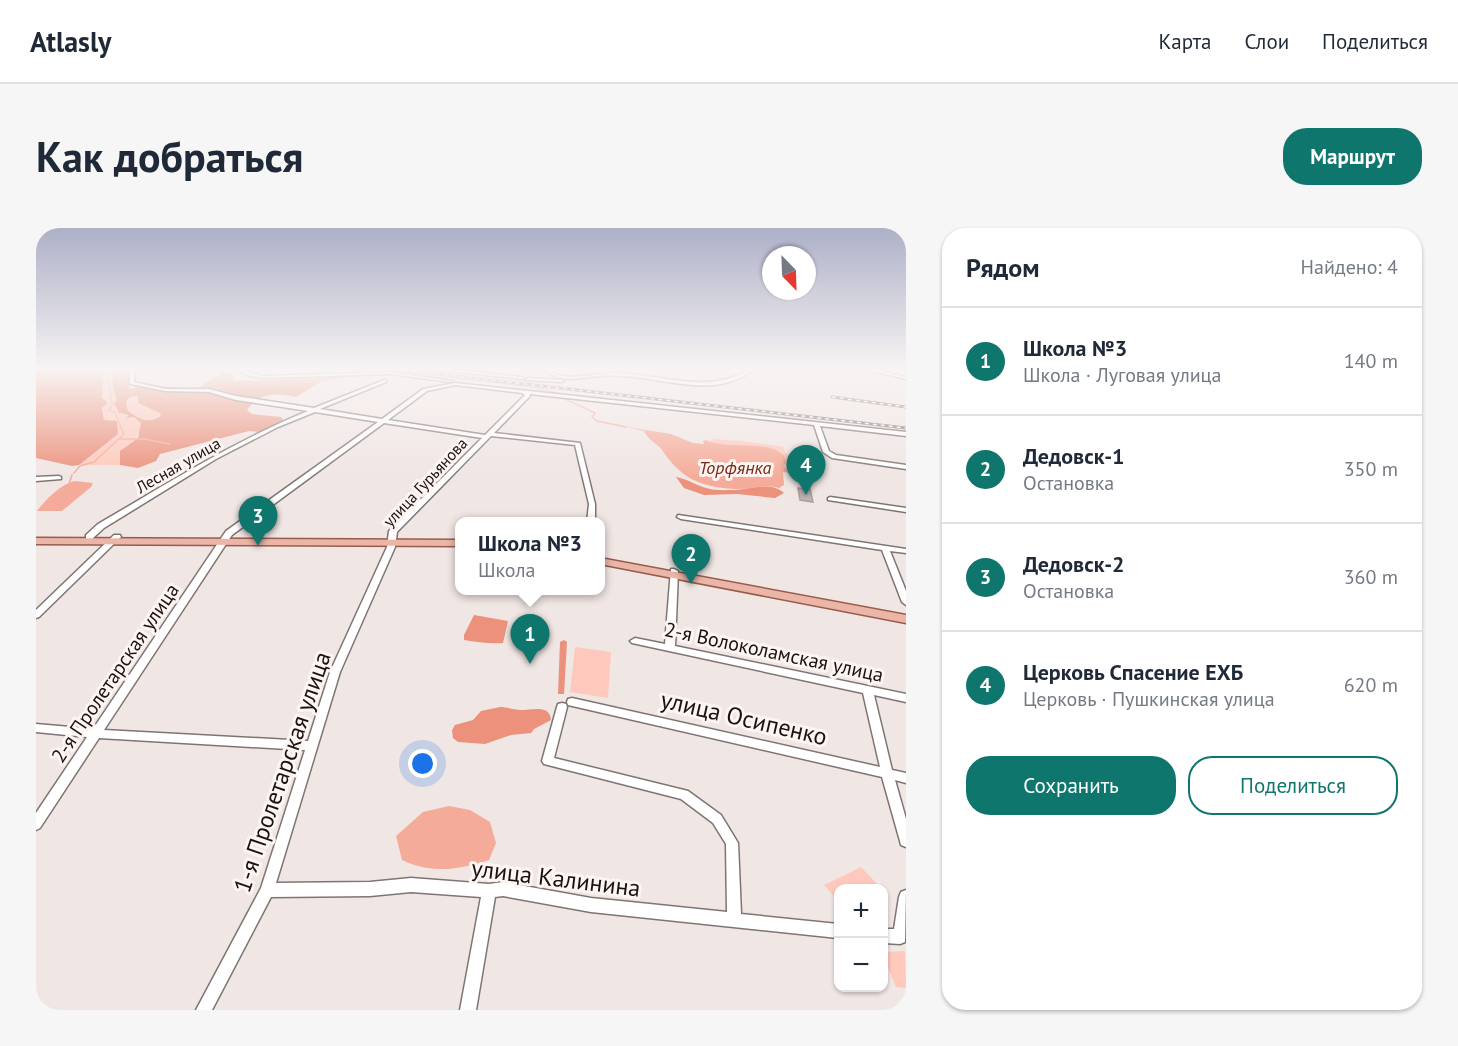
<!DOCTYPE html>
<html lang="ru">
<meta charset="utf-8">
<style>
:root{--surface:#fff;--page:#f6f6f7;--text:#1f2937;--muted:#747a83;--line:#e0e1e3;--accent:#0f766e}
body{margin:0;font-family:"PT Sans",sans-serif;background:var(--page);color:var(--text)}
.controls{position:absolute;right:18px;bottom:18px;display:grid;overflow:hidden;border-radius:12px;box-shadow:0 2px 4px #0004}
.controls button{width:54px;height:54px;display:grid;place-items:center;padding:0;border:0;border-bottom:2px solid var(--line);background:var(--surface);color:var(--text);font:30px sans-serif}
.compass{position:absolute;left:726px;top:18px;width:54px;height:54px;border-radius:50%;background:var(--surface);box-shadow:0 2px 4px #0004;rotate:157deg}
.you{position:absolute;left:387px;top:536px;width:21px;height:21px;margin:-15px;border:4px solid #fff;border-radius:50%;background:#1a73e8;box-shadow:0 0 0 9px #1a73e833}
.badge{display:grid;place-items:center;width:39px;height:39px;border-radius:50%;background:var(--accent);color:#fff;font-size:20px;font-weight:700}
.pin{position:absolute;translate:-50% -50px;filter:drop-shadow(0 2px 3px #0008)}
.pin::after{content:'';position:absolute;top:32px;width:21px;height:18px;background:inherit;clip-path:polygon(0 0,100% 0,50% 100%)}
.popup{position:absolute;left:419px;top:289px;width:150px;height:78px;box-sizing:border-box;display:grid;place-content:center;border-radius:12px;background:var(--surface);filter:drop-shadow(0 2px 4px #0005);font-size:20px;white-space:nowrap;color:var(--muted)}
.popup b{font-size:22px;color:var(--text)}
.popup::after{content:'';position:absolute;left:50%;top:100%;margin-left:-12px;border:12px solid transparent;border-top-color:var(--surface)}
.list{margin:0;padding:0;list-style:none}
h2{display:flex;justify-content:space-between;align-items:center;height:78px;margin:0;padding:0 24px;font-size:26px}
h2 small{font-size:20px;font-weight:400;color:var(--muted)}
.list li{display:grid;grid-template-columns:39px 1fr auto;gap:18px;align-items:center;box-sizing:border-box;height:108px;padding:0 24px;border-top:2px solid var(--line)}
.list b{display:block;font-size:22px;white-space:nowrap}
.list p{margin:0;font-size:20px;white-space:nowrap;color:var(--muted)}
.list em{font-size:20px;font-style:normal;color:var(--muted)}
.actions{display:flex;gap:12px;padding:18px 24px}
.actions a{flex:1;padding:14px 0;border:2px solid var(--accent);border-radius:24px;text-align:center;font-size:21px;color:var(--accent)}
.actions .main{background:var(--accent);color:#fff}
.map{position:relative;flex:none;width:870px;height:782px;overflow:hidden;border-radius:24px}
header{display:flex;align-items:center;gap:36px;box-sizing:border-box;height:84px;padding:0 30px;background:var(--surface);border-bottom:2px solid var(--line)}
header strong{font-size:28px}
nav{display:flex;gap:33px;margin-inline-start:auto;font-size:21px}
.intro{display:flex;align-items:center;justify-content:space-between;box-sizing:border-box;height:144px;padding:0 36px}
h1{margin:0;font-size:42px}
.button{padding:15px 27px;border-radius:24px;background:var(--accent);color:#fff;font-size:21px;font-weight:700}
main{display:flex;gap:36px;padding:0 36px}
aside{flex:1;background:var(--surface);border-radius:24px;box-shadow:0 2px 4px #0004}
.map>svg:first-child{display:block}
.green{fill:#fec9bc}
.forest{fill:#eb917c;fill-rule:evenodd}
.water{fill:#f5ab99}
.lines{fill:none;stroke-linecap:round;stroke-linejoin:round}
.stream{stroke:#f5ab99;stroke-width:1.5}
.building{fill:#c3b9b7;stroke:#aba2a0;stroke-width:1.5}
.minor-casing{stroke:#7e7573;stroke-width:3}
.major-casing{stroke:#985c4d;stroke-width:3}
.minor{fill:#fff;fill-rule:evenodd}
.major{fill:#ebb5a7;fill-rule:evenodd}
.rail-casing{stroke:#7f7977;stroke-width:3}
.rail{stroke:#fef4f1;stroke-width:1.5;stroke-dasharray:4;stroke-linecap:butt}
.labels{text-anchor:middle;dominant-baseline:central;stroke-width:6;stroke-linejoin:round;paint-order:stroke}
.far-street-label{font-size:16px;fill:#161312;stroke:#fef4f1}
.far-water-label{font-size:18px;font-style:italic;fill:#772715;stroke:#fef4f1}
.street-label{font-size:20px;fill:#161312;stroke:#fef4f1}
.near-street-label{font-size:24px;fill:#161312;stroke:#fef4f1}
</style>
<header>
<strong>Atlasly</strong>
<nav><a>Карта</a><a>Слои</a><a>Поделиться</a></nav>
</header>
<div class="intro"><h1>Как добраться</h1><a class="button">Маршрут</a></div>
<main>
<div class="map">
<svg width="870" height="782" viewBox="0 0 870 782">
<rect width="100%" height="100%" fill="#f0e6e4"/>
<g class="green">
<path d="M 67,142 L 76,142 L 78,161 L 81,172 L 78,175 L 83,185 L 94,188 L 92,191 L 98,189 L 105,195 C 104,210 96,214 84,223 L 84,237 L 43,237 L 82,206 L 76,193 L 68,192 L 65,161 Z"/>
<path d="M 102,168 L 106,177 L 125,185 L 125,188 C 111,196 105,192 92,183 L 90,174 L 94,169 Z"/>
<path d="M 676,211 L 706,213 L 748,219 L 749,225 L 761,232 L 759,239 L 761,244 C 748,243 747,237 745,225 C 724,215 698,218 676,215 L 674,213 Z"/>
<polygon points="539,419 575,424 572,470 534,464"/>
<polygon points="825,639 845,660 802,660 802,673 788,657"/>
<polygon points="869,723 870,760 860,759 848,730 848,724"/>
</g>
<g class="forest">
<polygon points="0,142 67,142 66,170 72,175 66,180 68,192 81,193 82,206 43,237 36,238 0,230"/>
<path d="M 76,142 L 94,142 L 93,161 L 110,157 L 161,161 L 185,145 L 182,143 L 160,142 L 191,142 L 199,150 L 196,152 L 214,153 L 321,148 L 286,153 L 260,169 C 241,165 224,164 211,182 L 216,186 L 245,189 L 248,193 L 225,204 L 213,203 L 124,226 L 120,233 L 102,240 L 84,237 L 84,223 L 102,210 L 105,195 L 98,189 L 90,190 L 93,187 L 83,185 L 78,175 L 81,172 L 77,161 ZM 102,168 L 102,175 L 124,185 L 125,188 C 111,196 105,192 92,183 L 90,174 L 94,169 Z"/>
<path d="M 640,249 C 652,251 659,257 670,260 C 679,263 690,262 699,262 C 714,261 736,253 748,265 L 739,270 L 701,266 L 668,267 L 648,260 Z"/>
<path d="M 438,387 L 472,393 L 467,415 C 453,416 441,414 428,412 L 428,407 Z"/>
<polygon points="528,412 531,414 528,466 522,466 524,414"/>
<path d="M 464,479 C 471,479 478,482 485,482 C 496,482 514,476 515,492 L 498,501 L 495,505 L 475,507 L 449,516 L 422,514 L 417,510 L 416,502 L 419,497 L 437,492 L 445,483 Z"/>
</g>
<g class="water">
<path d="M 590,199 L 635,206 L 657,215 L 668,216 L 667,213 L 670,212 C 691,222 733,211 748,228 L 750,235 L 747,238 C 756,247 768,243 778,248 L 747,244 L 748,257 L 743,260 C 728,256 713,262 698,261 C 663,259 644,249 626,222 C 622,216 612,212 608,203 Z"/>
<path d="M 39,253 L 57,255 L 55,259 L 26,283 L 1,283 C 10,271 25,256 39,253 Z"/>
<path d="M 413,578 L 434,582 L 454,594 L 460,615 L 453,632 C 422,642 396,646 366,632 L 360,608 L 387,584 Z"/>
</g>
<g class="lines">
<g class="stream">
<polyline points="347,142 498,159 526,166 529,171 559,185 556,189 561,193 590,199"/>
<polyline points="83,211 108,211 134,216"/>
<polyline points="38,245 44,238 58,234 88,206 79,185 73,182 76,177 71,142"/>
<polyline points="32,259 36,247"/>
</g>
</g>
<polygon class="building" points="762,260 774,261 777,274 764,272"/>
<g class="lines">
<defs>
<g id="minor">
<path d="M 95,142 L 99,142 L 98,154 L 129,161 L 173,161 L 200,168 L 278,180 L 348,152 L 350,152 L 350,154 L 284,181 L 346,191 L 387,161 L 419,155 L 870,204 L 870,208 L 784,198 L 793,223 L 800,227 L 870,237 L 870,241 L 796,230 L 787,224 L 778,197 L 494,166 L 494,168 L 458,205 L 544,215 L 559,276 L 559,294 L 551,294 L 553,276 L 539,217 L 455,208 L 361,304 L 359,319 L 304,444 L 240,655 L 334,654 L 375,650 L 453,656 L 467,654 L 555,670 L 691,684 L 690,616 L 677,595 L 645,571 L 508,536 L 506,533 L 521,479 L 522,476 L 526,475 L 530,476 L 531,479 L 518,530 L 648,562 L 652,563 L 685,587 L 702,615 L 705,686 L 802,696 L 802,710 L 555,684 L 467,668 L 459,669 L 440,782 L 424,782 L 445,669 L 375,664 L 334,668 L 235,669 L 176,782 L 160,782 L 225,660 L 269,522 L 63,510 L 4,600 L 0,602 L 0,585 L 51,509 L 0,504 L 0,496 L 57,501 L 190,303 L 342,194 L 279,184 L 242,199 L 180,231 L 68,300 L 56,311 L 50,311 L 50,307 L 62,296 C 131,256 198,213 272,183 L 200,172 L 173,164 L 129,163 L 95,156 L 93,155 ZM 419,157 L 486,165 L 489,167 L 449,207 L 352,192 L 391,163 ZM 348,195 L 446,210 L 353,303 L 351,319 L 294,444 L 272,513 L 68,502 L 196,307 Z"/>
<path d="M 203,142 C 211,142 218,146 226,148 L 354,144 L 417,153 L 415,154 L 354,146 L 226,150 L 210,147 Z"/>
<polygon points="403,142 422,142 486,149 488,150 486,151"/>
<path d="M 711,142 L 717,142 C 705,151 694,155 679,157 C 640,160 603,145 564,148 C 545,149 528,156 511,144 L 513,143 C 517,144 521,147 526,148 C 540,151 564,144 581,145 C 623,146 673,167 711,142 Z"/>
<polygon points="832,142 842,142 870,149 870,151"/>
<polygon points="492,150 526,152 528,153 526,154 490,152 490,151"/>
<polygon points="23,248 25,249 25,251 0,253 0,249"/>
<polygon points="794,269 870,280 870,284 792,272 792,270"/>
<polygon points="642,287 870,321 870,325 854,323 870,363 870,377 866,374 846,322 645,291 641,289"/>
<polygon points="78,307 84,307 85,309 3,389 0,390 0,382"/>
<polygon points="635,341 638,341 642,343 639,418 870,466 870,474 838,467 856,542 870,545 870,555 859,552 870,591 870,619 865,617 864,613 846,549 532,477 531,474 532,471 536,470 844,539 827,465 596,415 594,413 599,410 629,416"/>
<polygon points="870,662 869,714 864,716 848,715 848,701 858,701 863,669 865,664"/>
</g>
<g id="major">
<polygon points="0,310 424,312 424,318 0,316"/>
<polygon points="564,330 870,387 870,395 564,336"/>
</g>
</defs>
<use href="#minor" class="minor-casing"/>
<use href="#major" class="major-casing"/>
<use href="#minor" class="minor"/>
<use href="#major" class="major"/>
<defs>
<g id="rail">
<polyline points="368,142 870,200"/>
<polyline points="796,169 870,179"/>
</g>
</defs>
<use href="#rail" class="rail-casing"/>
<use href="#rail" class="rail"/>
</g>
<linearGradient id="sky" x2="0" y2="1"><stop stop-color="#adb0c8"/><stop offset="0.56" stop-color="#f8f4f3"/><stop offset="1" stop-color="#f8f4f3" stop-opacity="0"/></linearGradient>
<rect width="870" height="252" fill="url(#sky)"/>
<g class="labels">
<g class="far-street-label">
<text transform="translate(142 237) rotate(-30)">Лесная улица</text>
<text transform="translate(389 254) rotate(-47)">улица Гурьянова</text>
</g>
<g class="far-water-label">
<text x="699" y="239">Торфянка</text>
</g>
<g class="street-label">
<text transform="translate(738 424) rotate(12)">2-я Волоколамская улица</text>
<text transform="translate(79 445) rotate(-56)">2-я Пролетарская улица</text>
</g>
<g class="near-street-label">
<text transform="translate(708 490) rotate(13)">улица Осипенко</text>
<text transform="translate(246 544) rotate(-71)">1-я Пролетарская улица</text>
<text transform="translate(520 650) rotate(7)">улица Калинина</text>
</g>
</g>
</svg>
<div class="controls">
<button>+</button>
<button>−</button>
</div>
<svg class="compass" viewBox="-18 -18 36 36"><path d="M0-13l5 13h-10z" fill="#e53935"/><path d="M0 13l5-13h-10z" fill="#747a83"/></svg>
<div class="you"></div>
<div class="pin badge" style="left:494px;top:436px">1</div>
<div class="popup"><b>Школа №3</b>Школа</div>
<div class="pin badge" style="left:655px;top:356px">2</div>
<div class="pin badge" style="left:222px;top:318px">3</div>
<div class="pin badge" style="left:770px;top:267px">4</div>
</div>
<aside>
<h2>Рядом<small>Найдено: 4</small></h2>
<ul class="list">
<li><span class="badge">1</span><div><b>Школа №3</b><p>Школа · Луговая улица</p></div><em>140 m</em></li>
<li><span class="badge">2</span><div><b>Дедовск-1</b><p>Остановка</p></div><em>350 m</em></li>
<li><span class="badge">3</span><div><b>Дедовск-2</b><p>Остановка</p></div><em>360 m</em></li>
<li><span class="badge">4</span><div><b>Церковь Спасение ЕХБ</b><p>Церковь · Пушкинская улица</p></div><em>620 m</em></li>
</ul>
<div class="actions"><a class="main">Сохранить</a><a>Поделиться</a></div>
</aside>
</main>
